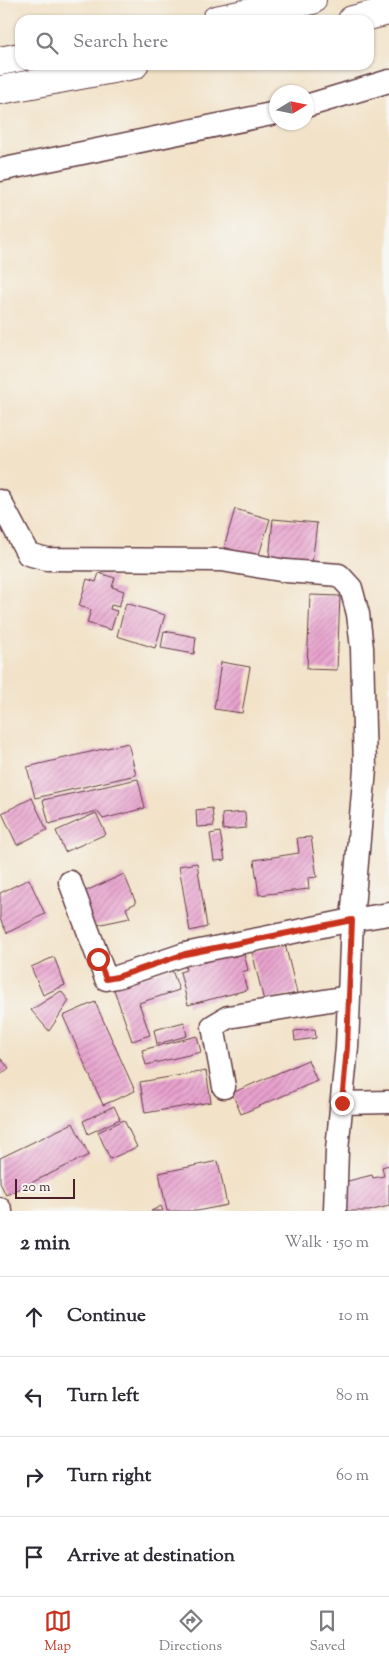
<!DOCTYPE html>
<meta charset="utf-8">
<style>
:root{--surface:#fff;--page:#f7f7f7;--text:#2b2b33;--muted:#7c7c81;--line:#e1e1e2;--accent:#c8321e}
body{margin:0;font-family:"Sorts Mill Goudy",serif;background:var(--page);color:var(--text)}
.compass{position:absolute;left:269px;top:85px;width:45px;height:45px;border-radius:50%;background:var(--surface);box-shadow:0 1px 4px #0004;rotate:80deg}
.scale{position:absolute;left:15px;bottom:12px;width:60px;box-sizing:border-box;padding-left:5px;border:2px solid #4a1f2b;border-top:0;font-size:14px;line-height:18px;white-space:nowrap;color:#4a1f2b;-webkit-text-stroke:4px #f6f6f2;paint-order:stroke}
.stop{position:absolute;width:15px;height:15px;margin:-11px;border:4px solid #c8321e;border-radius:50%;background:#fff}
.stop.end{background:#c8321e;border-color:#fff;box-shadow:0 1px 5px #0008}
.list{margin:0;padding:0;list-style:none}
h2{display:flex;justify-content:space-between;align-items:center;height:65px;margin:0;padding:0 20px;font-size:21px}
h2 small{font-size:16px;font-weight:400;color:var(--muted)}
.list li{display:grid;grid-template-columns:32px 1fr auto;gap:15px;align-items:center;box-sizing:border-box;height:80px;padding:0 20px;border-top:1px solid var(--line)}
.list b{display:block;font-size:19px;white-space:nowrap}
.list em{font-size:16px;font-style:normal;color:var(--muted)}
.icon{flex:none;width:28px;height:28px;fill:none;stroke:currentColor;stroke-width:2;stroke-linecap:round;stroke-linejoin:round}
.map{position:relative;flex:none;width:389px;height:1211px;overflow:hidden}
.search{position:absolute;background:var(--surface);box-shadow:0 1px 4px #0004;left:15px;right:15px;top:15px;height:55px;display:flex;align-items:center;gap:12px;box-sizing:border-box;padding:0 18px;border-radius:15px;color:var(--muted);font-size:19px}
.sheet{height:385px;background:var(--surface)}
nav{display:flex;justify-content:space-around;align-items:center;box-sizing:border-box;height:70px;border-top:1px solid var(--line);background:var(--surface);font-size:14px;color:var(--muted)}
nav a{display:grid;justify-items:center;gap:2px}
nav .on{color:var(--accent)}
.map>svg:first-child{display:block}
.building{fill:url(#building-hatch)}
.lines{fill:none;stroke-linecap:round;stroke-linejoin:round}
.minor-casing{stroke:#633c43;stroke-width:25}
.highway-casing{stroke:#633c43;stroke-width:30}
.minor{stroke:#fff;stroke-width:22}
.highway{stroke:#fff;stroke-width:28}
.route{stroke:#c8321e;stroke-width:6}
</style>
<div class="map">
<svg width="389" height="1211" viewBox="0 0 389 1211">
<defs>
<pattern id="building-hatch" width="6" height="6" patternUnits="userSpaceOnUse" patternTransform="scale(1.25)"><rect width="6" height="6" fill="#e8a2ce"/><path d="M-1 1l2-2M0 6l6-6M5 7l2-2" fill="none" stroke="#be83a7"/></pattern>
</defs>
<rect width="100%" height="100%" fill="#f6f6f2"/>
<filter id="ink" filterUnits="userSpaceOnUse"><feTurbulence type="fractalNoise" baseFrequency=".02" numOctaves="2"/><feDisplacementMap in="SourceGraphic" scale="10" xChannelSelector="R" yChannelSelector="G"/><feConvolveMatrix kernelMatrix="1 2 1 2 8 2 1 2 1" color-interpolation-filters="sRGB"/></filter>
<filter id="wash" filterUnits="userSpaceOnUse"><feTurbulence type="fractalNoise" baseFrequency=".0096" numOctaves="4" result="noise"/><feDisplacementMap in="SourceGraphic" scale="20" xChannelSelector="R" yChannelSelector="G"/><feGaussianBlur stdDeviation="1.12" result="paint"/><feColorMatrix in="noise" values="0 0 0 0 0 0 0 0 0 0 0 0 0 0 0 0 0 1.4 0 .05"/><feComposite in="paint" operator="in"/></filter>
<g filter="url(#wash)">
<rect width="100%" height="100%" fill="#f2e2c8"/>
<g id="blocks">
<g class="building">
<polygon points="235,509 270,519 258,558 224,547"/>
<polygon points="273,519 317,523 312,564 269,560"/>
<polygon points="99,573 115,578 112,587 124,591 119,607 111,605 110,609 117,611 111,630 87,623 91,610 79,606 87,579 96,582"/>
<polygon points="310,595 340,596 337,670 307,669"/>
<polygon points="126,603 165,615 155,648 117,636"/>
<polygon points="164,631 196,637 194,654 161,648"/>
<polygon points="221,662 250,667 242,713 214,709"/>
<polygon points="128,743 136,775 35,798 27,767"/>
<polygon points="138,779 145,808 103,819 97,811 49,824 43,800"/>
<polygon points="32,798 47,830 17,845 2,813"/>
<polygon points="212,808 214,826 197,827 196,810"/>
<polygon points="245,812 246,828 223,830 222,814"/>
<polygon points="96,813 106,834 65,852 56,831"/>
<polygon points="220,832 225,860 214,861 210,834"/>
<polygon points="311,837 317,877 308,878 309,889 259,895 254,860 299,853 297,838"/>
<polygon points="197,863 207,927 190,931 179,866"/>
<polygon points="124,874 136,903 126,908 130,918 92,926 79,894"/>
<polygon points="29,879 45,914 7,933 0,919 0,893"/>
<polygon points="285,944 297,993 264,1001 252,952"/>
<polygon points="230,949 232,957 244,954 248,970 242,972 247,990 188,1005 180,972 186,970 184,961"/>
<polygon points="54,957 65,985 43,995 31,967"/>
<polygon points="171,967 179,990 139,1003 150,1035 132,1041 113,987"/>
<polygon points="61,991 69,1001 49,1031 31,1010"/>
<polygon points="95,1002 135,1091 103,1105 63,1016"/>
<polygon points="184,1022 187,1036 157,1044 154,1030"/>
<polygon points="315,1029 316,1038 295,1041 294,1031"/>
<polygon points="197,1036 201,1052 146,1065 142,1050"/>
<polygon points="0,1058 9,1068 0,1075"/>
<polygon points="308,1060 317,1081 241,1114 232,1093"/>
<polygon points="206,1071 211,1102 145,1113 140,1082"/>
<polygon points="114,1106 120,1119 88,1134 83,1121"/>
<polygon points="124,1120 137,1147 110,1159 98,1132"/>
<polygon points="73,1123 89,1155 6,1195 0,1183 0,1158"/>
<polygon points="218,1161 227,1205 197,1211 167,1211 159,1173"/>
<polygon points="389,1165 389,1206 369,1211 341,1211 340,1183 372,1175 373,1178 384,1176 382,1167"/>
<polygon points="161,1206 163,1211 151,1211"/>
</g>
</g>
</g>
<g filter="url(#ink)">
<use href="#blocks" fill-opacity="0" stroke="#633c43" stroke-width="1"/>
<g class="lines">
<defs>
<g id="minor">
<polyline points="306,106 389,81"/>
<polyline points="0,170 276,113"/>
<polyline points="0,501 28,554 47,559 222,560 286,571 339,575 351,588 358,614 362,648 365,769 352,920 185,954 117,977 106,979 70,882"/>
<polyline points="224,1087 213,1026 228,1017 348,997"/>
<polyline points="342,1103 389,1102"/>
<polyline points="0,1209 1,1211"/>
<polyline points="335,1211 337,1150 347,1047 352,920 389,914"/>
</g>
<g id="highway">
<polyline points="216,20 312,0"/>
<polyline points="352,20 389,11"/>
<polyline points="0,61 20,57"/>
<polyline points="0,90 134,65"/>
</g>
</defs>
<use href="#minor" class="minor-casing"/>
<use href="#highway" class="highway-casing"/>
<use href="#minor" class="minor"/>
<use href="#highway" class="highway"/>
</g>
</g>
<g class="lines" filter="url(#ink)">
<polyline class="route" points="98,959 106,979 117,977 185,954 352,920 347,1047 342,1103"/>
</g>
</svg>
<svg class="compass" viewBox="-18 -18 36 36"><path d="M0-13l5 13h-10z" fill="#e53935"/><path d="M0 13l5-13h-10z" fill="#7c7c81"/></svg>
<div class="scale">20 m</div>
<div class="stop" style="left:98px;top:959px"></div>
<div class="stop end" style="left:342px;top:1103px"></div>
<div class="search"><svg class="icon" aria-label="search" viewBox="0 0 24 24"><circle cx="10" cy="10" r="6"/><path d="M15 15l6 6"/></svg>Search here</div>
</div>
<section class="sheet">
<h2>2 min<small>Walk · 150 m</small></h2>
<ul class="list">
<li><svg class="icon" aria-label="ahead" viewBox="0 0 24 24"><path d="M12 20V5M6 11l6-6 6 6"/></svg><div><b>Continue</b></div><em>10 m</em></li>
<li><svg class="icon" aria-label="left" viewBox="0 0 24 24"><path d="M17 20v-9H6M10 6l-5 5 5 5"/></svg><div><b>Turn left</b></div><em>80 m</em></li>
<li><svg class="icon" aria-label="right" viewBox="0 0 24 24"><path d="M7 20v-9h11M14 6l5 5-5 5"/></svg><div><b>Turn right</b></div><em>60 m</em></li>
<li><svg class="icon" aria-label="arrive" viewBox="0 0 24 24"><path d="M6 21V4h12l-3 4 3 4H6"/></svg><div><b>Arrive at destination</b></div></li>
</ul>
</section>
<nav>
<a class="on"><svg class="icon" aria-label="map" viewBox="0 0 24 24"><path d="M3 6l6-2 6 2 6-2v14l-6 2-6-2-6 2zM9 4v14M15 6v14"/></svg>Map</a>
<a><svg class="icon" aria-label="directions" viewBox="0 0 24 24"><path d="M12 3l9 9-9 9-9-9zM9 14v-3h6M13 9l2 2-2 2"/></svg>Directions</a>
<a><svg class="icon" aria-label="saved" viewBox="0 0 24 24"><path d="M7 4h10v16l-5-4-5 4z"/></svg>Saved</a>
</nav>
